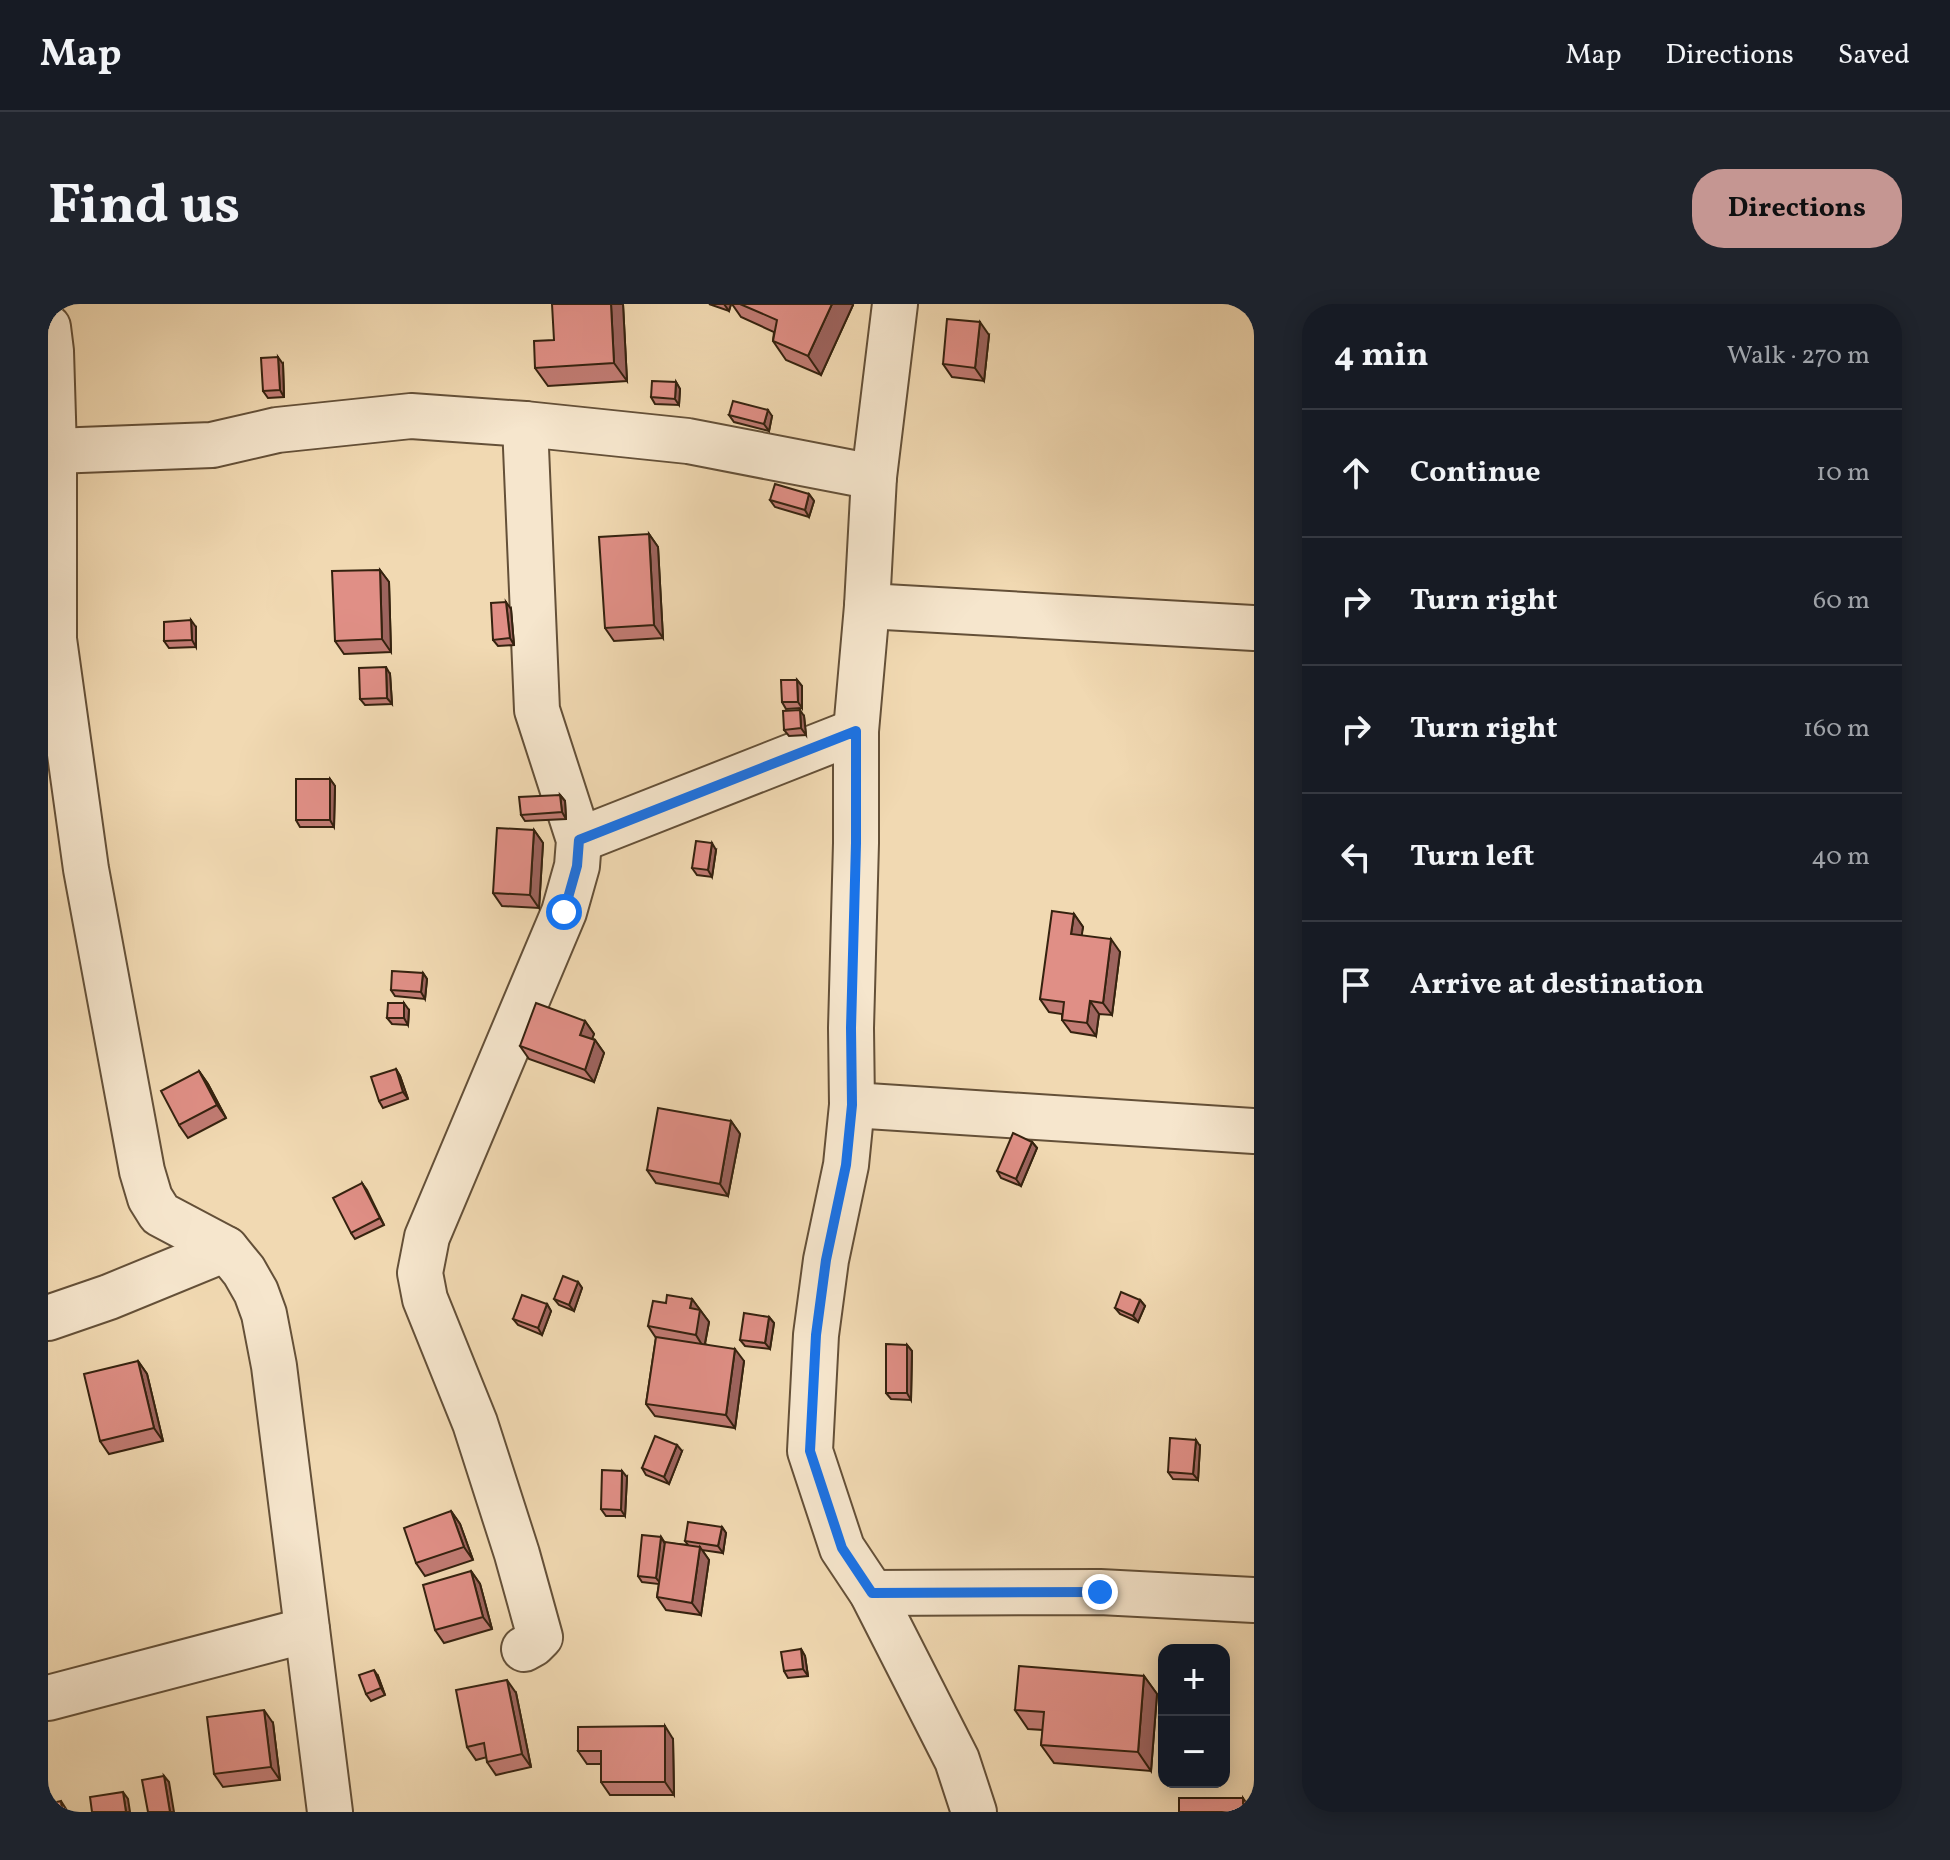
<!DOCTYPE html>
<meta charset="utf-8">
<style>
:root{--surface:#171b24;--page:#20242c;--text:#f1f3f6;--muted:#9ea1a6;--line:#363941;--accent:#c59692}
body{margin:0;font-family:Vollkorn,serif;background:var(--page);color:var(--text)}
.controls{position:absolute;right:24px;bottom:24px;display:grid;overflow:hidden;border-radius:16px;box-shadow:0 4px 20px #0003}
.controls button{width:72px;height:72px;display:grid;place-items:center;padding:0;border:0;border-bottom:2px solid var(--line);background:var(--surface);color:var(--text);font:40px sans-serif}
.stop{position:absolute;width:24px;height:24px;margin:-18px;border:6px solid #1a73e8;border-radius:50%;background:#fff}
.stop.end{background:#1a73e8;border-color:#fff;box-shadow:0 2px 8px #0008}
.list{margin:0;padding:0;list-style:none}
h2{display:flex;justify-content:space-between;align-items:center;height:104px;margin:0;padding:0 32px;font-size:34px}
h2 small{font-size:26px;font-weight:400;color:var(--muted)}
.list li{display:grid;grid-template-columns:52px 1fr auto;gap:24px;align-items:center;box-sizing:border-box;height:128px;padding:0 32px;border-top:2px solid var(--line)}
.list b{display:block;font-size:30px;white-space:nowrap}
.list em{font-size:26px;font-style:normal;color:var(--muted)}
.icon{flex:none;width:44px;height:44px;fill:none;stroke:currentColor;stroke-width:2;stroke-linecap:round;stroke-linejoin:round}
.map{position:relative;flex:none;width:1206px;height:1508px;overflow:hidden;border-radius:32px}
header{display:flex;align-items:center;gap:48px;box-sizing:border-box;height:112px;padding:0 40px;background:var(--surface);border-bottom:2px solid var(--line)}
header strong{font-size:38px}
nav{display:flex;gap:44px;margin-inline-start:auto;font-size:28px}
.intro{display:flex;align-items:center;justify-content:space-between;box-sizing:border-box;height:192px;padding:0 48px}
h1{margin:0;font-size:56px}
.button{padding:20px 36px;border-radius:32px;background:var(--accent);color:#111;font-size:28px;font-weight:700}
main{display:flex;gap:48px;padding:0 48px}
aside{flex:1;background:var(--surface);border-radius:32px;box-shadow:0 4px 20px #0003}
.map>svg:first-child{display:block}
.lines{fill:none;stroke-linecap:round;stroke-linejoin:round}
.minor-casing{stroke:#645038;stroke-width:48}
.minor{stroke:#f6e6cd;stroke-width:44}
.wall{fill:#c17b73;stroke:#35220f;stroke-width:2}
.shaded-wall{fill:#9d645e;stroke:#35220f;stroke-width:2}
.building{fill:#e08f86;stroke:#35220f;stroke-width:2}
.route{stroke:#1a73e8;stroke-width:10}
</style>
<header>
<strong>Map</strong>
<nav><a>Map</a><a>Directions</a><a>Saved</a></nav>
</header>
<div class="intro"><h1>Find us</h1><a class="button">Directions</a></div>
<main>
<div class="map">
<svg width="1206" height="1508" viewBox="0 0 1206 1508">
<rect width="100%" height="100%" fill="#f1d9b2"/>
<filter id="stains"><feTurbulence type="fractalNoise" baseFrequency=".0025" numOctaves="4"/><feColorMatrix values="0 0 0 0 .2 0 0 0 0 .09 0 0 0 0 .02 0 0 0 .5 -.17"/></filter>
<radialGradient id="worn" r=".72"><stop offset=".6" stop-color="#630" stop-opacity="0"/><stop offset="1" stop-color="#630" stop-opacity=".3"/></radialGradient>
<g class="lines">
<defs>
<g id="minor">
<polyline points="847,0 826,173 819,302 808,427 808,539 803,724 804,801 798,861 778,956 768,1031 762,1147 794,1244 824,1289 909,1456 926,1508"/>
<polyline points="0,23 3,47 6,147 6,335 38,565 94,867 102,894 112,910 178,945 196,967 208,988 216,1010 226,1062 282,1508"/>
<polyline points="6,147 164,141 229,126 363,112 477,120 640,137 826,173"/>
<polyline points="819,302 1206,324"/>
<polyline points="531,536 808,427"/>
<polyline points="804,801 1206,827"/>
<polyline points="0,1014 61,993 178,945"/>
<polyline points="824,1289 1052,1288 1206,1296"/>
<polyline points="476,1345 485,1340 492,1333 469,1250 427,1119 377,995 372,969 379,933 516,608 529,562 531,536 489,406 477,120"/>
<polyline points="0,1394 259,1326"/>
</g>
</defs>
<use href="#minor" class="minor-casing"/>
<use href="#minor" class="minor"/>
</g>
<g class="wall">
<polygon points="575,0 579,77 500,82 487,64 506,36"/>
<polygon points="661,0 683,0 681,7"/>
<polygon points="684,0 804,0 805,1 773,71 738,56 725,37 726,28 693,13"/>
<polygon points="941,31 936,77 904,73 895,60"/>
<polygon points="235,60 236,93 220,94 215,87"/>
<polygon points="628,78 632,85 631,101 607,100 603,93"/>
<polygon points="681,111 724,112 721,127 686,118"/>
<polygon points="761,190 766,197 761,213 727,203 722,196"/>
<polygon points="601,230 610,243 615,334 566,337 557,324"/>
<polygon points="332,266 341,278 343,348 296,350 287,337"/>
<polygon points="463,305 466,341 450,342 445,336"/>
<polygon points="148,323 148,343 121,344 116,337"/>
<polygon points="342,370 344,400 317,401 312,395"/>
<polygon points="749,376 754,382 754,404 738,405 734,398"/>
<polygon points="756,412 758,431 741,432 736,426"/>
<polygon points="282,475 287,482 286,523 252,523 248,516"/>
<polygon points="512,491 517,497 518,515 477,517 473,511"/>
<polygon points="486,526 495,539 491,604 454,602 445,589"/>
<polygon points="668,546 664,573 649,571 644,564"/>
<polygon points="1026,610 1035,623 1033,632 1072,648 1064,711 1051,710 1048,732 1023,728 1014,716 1014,710 1001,708 992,695"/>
<polygon points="375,669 379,675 377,695 347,692 343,686"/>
<polygon points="361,706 360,721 344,720 339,714"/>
<polygon points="537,717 546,730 544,735 547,736 556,749 546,778 481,755 472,742"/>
<polygon points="348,765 352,772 360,795 335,804 331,797"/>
<polygon points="151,767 160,780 178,814 140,834 131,821"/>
<polygon points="683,817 692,830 680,892 608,879 599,866"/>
<polygon points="984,838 989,844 973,882 953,874 949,867"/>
<polygon points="314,879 336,921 307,935 303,929"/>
<polygon points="530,978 534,984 526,1007 511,1001 506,995"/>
<polygon points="644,995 661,1018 657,1040 696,1057 687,1124 607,1112 598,1100 608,1034 600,1022 618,999"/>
<polygon points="1092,996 1097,1002 1090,1018 1072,1010 1067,1004"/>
<polygon points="499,1000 503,1007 494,1031 470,1021 465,1015"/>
<polygon points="721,1013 726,1019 722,1045 697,1042 692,1036"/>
<polygon points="859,1041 864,1047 863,1096 843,1095 838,1089"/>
<polygon points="90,1057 99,1070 115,1137 61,1150 52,1137"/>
<polygon points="1152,1142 1150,1176 1125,1175 1120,1168"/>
<polygon points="634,1147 621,1180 598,1171 594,1164"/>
<polygon points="579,1173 577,1212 558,1212 553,1205"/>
<polygon points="403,1207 412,1220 425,1256 377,1272 368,1259"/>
<polygon points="674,1223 678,1229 675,1249 654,1246 661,1256 653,1311 618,1306 609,1293 611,1280 594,1278 590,1272 613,1233 617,1239 640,1241 637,1237"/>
<polygon points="423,1267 432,1280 444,1325 396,1339 387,1326"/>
<polygon points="753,1345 757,1352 760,1372 740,1374 736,1367"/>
<polygon points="330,1372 337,1391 323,1397 318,1390"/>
<polygon points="1096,1372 1109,1390 1103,1467 1006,1459 993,1441 995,1426 980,1425 967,1406"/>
<polygon points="468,1389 483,1463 448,1471 439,1458 439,1453 428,1456 419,1443"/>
<polygon points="225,1419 232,1476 175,1483 166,1470"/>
<polygon points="625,1435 626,1491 562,1491 553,1478 553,1460 539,1460 530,1447"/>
</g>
<g class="shaded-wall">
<polygon points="563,0 575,0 579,77 566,59"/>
<polygon points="676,0 683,0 681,7"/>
<polygon points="784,0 804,0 805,1 773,71 760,52"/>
<polygon points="932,18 941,31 936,77 927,64"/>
<polygon points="230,53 235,60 236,93 232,86"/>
<polygon points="628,78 632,85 631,101 627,95"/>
<polygon points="720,106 724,112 721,127 716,120"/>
<polygon points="761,190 766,197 761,213 757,206"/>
<polygon points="601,230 610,243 615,334 606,321"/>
<polygon points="332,266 341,278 343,348 334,335"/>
<polygon points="458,298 463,305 466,341 462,334"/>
<polygon points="143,316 148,323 148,343 144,336"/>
<polygon points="338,363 342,370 344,400 339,394"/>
<polygon points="749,376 754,382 754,404 750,398"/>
<polygon points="752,406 756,412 758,431 753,424"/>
<polygon points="282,475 287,482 286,523 282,516"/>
<polygon points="512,491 517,497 518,515 514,508"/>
<polygon points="486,526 495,539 491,604 482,591"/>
<polygon points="664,539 668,546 664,573 660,566"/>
<polygon points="1026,610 1035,623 1032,643 1023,630"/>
<polygon points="1063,635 1072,648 1064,711 1055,699"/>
<polygon points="375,669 379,675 377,695 373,688"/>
<polygon points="1042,697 1051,710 1048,732 1039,719"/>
<polygon points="356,699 361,706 360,721 356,714"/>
<polygon points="537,717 546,730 541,743 532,731"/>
<polygon points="547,736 556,749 546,778 537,766"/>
<polygon points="348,765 352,772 360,795 355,788"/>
<polygon points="151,767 160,780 178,814 169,801"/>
<polygon points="683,817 692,830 680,892 672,880"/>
<polygon points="984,838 989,844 973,882 968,875"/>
<polygon points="314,879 319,886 336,921 332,914"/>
<polygon points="530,978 534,984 526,1007 521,1001"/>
<polygon points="644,995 661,1018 656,1044 648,1031 642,1004"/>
<polygon points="1092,996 1097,1002 1090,1018 1085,1012"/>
<polygon points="499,1000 503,1007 494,1031 490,1024"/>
<polygon points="721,1013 726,1019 722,1045 717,1039"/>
<polygon points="859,1041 864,1047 863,1096 859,1089"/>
<polygon points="687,1045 696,1057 687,1124 678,1111"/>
<polygon points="90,1057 99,1070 115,1137 106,1124"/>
<polygon points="1148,1136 1152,1142 1150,1176 1145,1170"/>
<polygon points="629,1141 634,1147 621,1180 616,1173"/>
<polygon points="574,1167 579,1173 577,1212 573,1206"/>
<polygon points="403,1207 412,1220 425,1256 416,1243"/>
<polygon points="674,1223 678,1229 675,1249 670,1242"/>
<polygon points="613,1233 617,1240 613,1280 608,1274"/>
<polygon points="652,1243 661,1256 653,1311 644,1299"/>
<polygon points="423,1267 432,1280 444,1325 435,1313"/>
<polygon points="753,1345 757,1352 760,1372 755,1365"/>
<polygon points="326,1366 330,1372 337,1391 333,1384"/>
<polygon points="1096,1372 1109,1390 1103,1467 1090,1448"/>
<polygon points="459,1376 468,1389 483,1463 474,1450"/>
<polygon points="216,1406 225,1419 232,1476 223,1463"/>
<polygon points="617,1422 625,1435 626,1491 617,1478"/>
<polygon points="116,1472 121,1478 126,1508 122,1508"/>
<polygon points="75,1488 80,1495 82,1508 78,1508"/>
<polygon points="1195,1494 1204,1507 1204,1508 1195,1508"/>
<polygon points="13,1497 20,1508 14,1508"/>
</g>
<g class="building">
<polygon points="504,0 563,0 566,59 487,64 486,37 506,36"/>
<polygon points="692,0 784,0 760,52 725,37 729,16"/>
<polygon points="899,15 932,18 927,64 895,60"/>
<polygon points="230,53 232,86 215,87 213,54"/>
<polygon points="604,77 628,78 627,95 603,93"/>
<polygon points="685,97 720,106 716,120 681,111"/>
<polygon points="727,180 761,190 757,206 722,196"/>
<polygon points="601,230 606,321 557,324 551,233"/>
<polygon points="332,266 334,335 287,337 284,267"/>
<polygon points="458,298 462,334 445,336 443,299"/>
<polygon points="143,316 144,336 116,337 116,318"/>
<polygon points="338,363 339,394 312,395 311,364"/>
<polygon points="733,376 749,376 750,398 734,398"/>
<polygon points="752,406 753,424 736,426 735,407"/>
<rect x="248" y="475" width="34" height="41"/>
<polygon points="512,491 514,508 473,511 471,493"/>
<polygon points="449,524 486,526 482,591 445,589"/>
<polygon points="648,537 664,539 660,566 644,564"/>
<polygon points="1004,607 1026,610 1023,630 1063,635 1055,699 1042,697 1039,719 1014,716 1016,698 992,695"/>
<polygon points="344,667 375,669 373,688 343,686"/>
<polygon points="340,699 356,699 356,714 339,714"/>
<polygon points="488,699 537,717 532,731 547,736 537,766 472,742"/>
<polygon points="348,765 355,788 331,797 323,773"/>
<polygon points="151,767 169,801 131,821 113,787"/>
<polygon points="610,804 683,817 672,880 599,866"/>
<polygon points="965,829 984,838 968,875 949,867"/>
<polygon points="314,879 332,914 303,929 285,894"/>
<polygon points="515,972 530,978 521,1001 506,995"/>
<polygon points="1073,988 1092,996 1085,1012 1067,1004"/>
<polygon points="474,991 499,1000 490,1024 465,1015"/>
<polygon points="619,991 644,995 642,1004 652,1006 648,1031 600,1022 605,997 618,999"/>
<polygon points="696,1009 721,1013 717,1039 692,1036"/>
<polygon points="608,1033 687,1045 678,1111 598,1100"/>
<polygon points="838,1040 859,1041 859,1089 838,1089"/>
<polygon points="90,1057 106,1124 52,1137 36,1070"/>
<polygon points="607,1132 629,1141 616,1173 594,1164"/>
<polygon points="1122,1134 1148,1136 1145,1170 1120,1168"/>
<polygon points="554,1166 574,1167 573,1206 553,1205"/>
<polygon points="403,1207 416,1243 368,1259 356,1224"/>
<polygon points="640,1218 674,1223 670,1242 637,1237"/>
<polygon points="594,1231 613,1233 608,1274 590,1272"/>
<polygon points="617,1238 652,1243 644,1299 609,1293"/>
<polygon points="423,1267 435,1313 387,1326 375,1281"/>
<polygon points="753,1345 755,1365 736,1367 733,1348"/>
<polygon points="971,1362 1096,1372 1090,1448 993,1441 996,1408 967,1406"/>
<polygon points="326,1366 333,1384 318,1390 311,1371"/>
<polygon points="459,1376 474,1450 439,1458 436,1439 419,1443 408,1386"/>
<polygon points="216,1406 223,1463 166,1470 159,1413"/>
<polygon points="617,1422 617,1478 553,1478 553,1447 530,1447 530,1423"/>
<polygon points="116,1472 122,1508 100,1508 94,1476"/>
<polygon points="75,1488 78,1508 44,1508 42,1493"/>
<rect x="1131" y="1494" width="64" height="14"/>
<polygon points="13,1497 14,1508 0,1508 0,1500"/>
</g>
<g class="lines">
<polyline class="route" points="516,608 529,562 531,536 808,427 808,539 803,724 804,801 798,861 778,956 768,1031 762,1147 794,1244 824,1289 1052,1288"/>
</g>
<rect width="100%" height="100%" filter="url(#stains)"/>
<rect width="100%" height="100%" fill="url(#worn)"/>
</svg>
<div class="controls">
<button>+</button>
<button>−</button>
</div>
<div class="stop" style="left:516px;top:608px"></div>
<div class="stop end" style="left:1052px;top:1288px"></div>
</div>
<aside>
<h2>4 min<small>Walk · 270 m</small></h2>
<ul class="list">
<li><svg class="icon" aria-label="ahead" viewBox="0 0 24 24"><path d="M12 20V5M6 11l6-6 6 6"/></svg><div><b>Continue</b></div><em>10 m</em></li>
<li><svg class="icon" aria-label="right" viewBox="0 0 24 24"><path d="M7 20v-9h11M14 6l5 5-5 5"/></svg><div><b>Turn right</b></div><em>60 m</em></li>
<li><svg class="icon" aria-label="right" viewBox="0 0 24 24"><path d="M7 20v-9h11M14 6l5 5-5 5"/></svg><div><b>Turn right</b></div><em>160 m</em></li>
<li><svg class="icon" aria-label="left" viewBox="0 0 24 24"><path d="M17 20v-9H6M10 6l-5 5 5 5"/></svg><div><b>Turn left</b></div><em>40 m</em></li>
<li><svg class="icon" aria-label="arrive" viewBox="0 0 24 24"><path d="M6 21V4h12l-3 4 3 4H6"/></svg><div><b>Arrive at destination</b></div></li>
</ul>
</aside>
</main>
